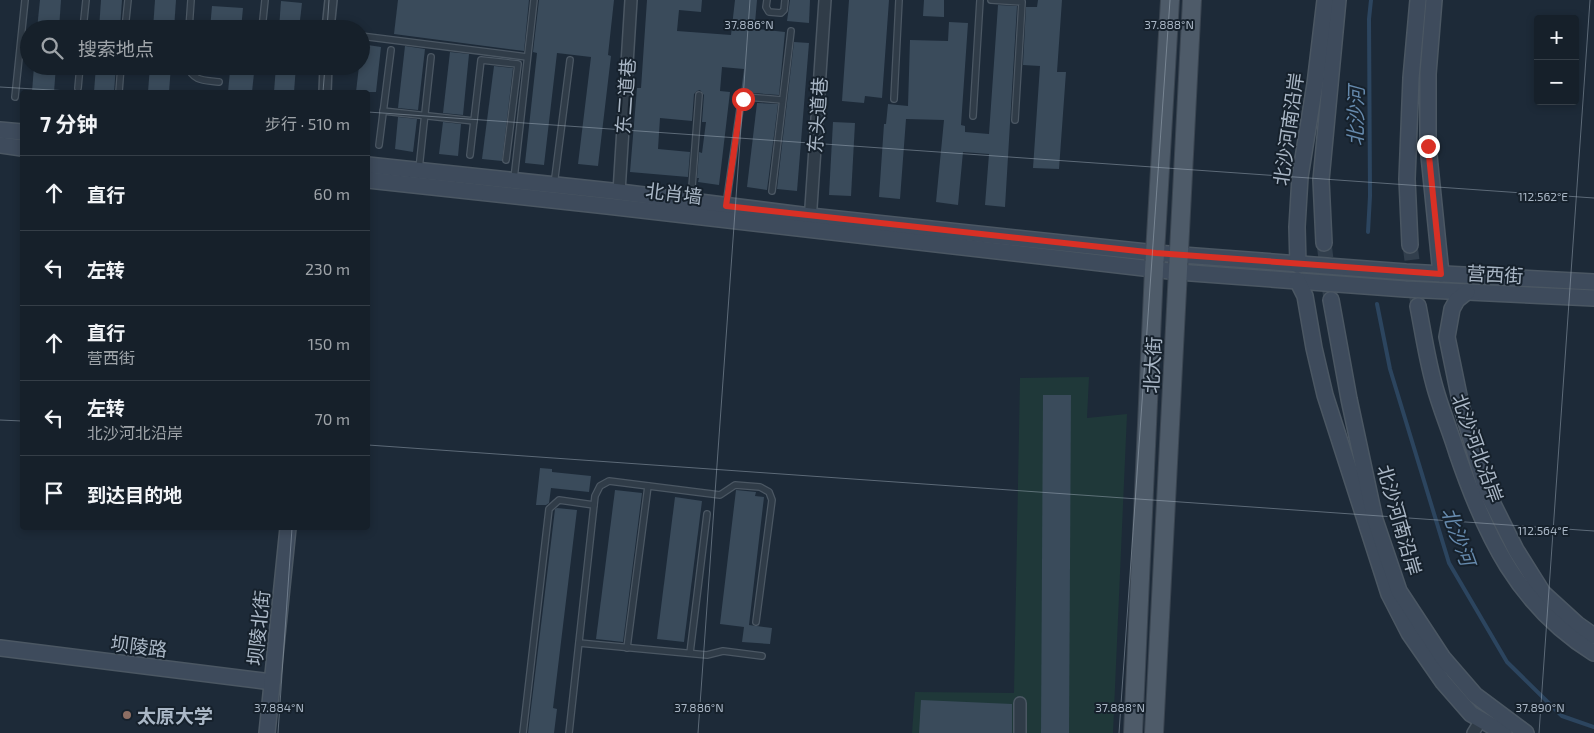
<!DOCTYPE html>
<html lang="zh">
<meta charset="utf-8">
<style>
:root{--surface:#16202a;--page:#1f2832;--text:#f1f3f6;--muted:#9ea3a8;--line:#353e47}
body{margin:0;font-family:"Exo 2","Noto Sans SC",sans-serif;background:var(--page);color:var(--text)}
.controls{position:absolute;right:15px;top:15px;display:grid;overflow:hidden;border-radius:5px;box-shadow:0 2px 8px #0003}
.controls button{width:45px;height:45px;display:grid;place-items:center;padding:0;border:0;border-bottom:1px solid var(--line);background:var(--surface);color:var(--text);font:25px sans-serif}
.stop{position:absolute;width:15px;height:15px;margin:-11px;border:4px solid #d93025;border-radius:50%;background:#fff}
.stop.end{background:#d93025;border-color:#fff;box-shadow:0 1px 5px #0008}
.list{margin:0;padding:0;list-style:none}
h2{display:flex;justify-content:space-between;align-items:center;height:65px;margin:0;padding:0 20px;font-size:21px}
h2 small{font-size:16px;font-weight:400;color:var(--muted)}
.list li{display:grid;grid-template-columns:32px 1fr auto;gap:15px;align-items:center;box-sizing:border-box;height:75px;padding:0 20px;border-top:1px solid var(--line)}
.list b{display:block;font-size:19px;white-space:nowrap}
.list p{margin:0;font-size:16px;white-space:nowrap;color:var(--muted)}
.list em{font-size:16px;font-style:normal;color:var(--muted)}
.icon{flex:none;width:28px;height:28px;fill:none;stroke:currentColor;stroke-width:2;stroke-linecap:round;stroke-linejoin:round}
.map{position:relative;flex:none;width:1594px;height:733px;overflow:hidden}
.search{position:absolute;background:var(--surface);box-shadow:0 2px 8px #0003;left:20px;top:20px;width:350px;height:55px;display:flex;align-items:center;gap:12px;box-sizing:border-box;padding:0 18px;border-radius:28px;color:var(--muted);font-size:19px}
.panel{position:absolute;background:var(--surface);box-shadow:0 2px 8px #0003;left:20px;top:90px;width:350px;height:440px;border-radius:5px}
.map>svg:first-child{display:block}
.green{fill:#1f3839}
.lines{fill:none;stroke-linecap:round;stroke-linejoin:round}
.stream{stroke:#2c455f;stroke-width:4}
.building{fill:#3a4b5b}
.secondary-tunnel{stroke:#323f4d;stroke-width:15;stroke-dasharray:15 8;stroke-linecap:butt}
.lane-casing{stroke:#4b5763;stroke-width:8}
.street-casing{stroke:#4b5763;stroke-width:14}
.secondary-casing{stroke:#4b5763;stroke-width:18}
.primary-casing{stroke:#3a4551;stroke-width:20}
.lane{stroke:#303c48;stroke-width:5.5}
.street{stroke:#303c48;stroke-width:11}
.secondary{stroke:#3e4b5c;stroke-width:15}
.primary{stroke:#4e5b69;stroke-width:18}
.route{stroke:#d93025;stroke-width:6}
.ticks{fill:none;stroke:#aab7c6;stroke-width:1;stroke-opacity:0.45}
.education-dot{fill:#8d6e63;stroke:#16212c;stroke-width:2}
.labels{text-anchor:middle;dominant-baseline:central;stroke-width:4;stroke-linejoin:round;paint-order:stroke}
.street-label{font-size:19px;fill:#aab7c6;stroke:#16212c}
.poi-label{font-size:19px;font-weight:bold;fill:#aab7c6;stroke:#16212c;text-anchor:start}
.water-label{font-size:20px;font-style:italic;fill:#668aad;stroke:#16212c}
.ticks-label{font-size:12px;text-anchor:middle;fill:#aab7c6;stroke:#16212c;stroke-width:4;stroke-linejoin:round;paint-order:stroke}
</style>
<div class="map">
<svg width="1594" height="733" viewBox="0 0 1594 733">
<rect width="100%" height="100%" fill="#1d2a38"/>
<polygon class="green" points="1089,377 1087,418 1127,414 1113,733 912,733 915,692 1014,693 1020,378"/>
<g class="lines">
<g class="stream">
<polyline points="1368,232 1370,196 1369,19 1371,0"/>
<polyline points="1377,304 1390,369 1449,563 1507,662 1562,716 1594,727"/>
</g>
</g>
<g class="building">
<polygon points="40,0 61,0 59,29 37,29"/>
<polygon points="101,0 122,0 120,29 99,29"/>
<polygon points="155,0 176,0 174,29 153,29"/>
<polygon points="398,0 529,0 524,51 394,34"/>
<polygon points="539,0 614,0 608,55 611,56 598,166 578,164 591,57 557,53 544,165 525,163 537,53 533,52"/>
<polygon points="647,0 702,0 701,12 679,10 677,31 731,35 735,0 757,0 755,23 759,24 758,29 785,32 779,95 741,92 744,69 722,67 720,91 730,92 719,185 698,182 699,178 697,178 699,152 702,153 706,122 702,122 704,95 700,90 697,91 694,94 692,121 660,118 658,149 690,152 688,177 630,172 637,88 641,88"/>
<polygon points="790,0 810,0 809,23 787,21"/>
<polygon points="849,0 889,0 882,98 865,96 864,103 842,101"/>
<polygon points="924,0 944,0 944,17 923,16"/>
<polygon points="1038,0 1062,0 1057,72 1066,72 1059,169 1033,168 1040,66 1023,65 1026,7 1037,7"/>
<polygon points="281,1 302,3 299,29 279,29"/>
<polygon points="998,5 1017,6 1005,207 985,205 989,154 963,152 958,205 936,202 944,120 906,119 900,199 879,197 884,124 886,124 888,104 908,106 910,40 948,41 949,22 968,23 961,125 965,126 965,132 989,134"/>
<polygon points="212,6 243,8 241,29 210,29"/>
<polygon points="794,42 809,43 797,191 777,189"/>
<polygon points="361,44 381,47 376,92 356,92 359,66 361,66"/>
<polygon points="405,46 425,49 418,110 398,108"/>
<polygon points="450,52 469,54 463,115 443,113"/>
<polygon points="34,66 56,66 54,92 32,92"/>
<polygon points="96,66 116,66 114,92 94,92"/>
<polygon points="150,66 171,66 169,92 148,92"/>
<polygon points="276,66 296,66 294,92 274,92"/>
<polygon points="494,66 513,68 502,161 482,159"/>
<polygon points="230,71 254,73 252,92 228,92"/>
<polygon points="757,103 778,104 767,190 747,187"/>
<polygon points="398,117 417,119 413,152 395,149"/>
<polygon points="443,122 461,124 458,156 439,154"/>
<polygon points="833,122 855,123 851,196 829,195"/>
<polygon points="1043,395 1071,395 1069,733 1041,733"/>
<polygon points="540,468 552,469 552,472 591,476 589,492 551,488 549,503 546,505 536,505"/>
<polygon points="615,490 642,493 623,642 596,639"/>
<polygon points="736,490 756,492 755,496 764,497 749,625 772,628 770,644 742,642 744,627 720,624"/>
<polygon points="675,497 702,501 684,642 657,639"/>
<polygon points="557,508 577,510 553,708 557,709 554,733 528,733 555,509"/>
<polygon points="921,700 1012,704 1012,733 919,733"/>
</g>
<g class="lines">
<g class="secondary-tunnel">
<polyline points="1324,243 1331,300"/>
<polyline points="1410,245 1418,306"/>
</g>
<defs>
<g id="lane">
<polyline points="767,0 766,7 769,12 781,13 784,10 785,0"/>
<polyline points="991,0 1022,2 1015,120"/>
<polyline points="83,29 86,0"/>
<polyline points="125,29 128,0"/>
<polyline points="189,29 191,0"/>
<polyline points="262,29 265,0"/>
<polyline points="361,36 527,57"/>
<path d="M 187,66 C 194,82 204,80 219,82"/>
<polyline points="78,88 80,66"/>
<polyline points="119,92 121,66"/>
<polyline points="15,97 25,0"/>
<polyline points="894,99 899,0"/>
<polyline points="383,111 474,121"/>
<polyline points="973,116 980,0"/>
<polyline points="379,145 391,50"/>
<polyline points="470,155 481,60 518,64 506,160"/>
<polyline points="419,169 431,57"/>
<polyline points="514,179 534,0"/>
<polyline points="554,185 570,60"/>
<polyline points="772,191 791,31"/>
<polyline points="691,200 699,95"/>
<polyline points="726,205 741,102 747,97 782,100"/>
<polyline points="579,643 707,655 723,651 762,656"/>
<polyline points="627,648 648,486"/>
<polyline points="690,653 707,514"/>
<polyline points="523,733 549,509 559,500 594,505"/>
<polyline points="569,733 595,496 600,486 609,481 720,495 735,485 760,487 769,492 772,500 756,622"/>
</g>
<g id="street">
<polyline points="328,29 331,0"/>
<polyline points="325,92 326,66"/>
<polyline points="619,192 631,0"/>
<polyline points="810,222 825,0"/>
<polyline points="1020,733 1020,703"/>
<polyline points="1473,733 1481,720"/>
</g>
<g id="secondary">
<polyline points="1434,0 1428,74 1428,146 1441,274"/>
<polyline points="0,130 22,132"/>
<polyline points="0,145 22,148"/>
<polyline points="368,165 612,191 810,216 1156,253 1406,272 1594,282"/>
<polyline points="368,180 607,206 1178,272 1405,289 1594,298"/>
<polyline points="1324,243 1321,180 1338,0"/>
<polyline points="1410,245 1407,179 1411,78 1418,0"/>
<polyline points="1298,265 1297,227 1300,177 1315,84 1325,0"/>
<polyline points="1297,280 1305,296 1314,348 1325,395 1389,594 1409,633 1443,682 1471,714 1504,733"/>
<polyline points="1467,292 1457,300 1452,309 1447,337 1461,405 1486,490 1516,550 1543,593 1577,624 1594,636"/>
<polyline points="1331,300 1349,399 1375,520 1399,591 1443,658 1475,695 1526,733"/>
<path d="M 1418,306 C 1423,332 1427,359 1434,384 C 1440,407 1450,430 1457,453 C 1485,535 1518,606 1594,653"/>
<polyline points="0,648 272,682"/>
<polyline points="267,733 288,528"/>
</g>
<g id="primary">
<polyline points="1133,733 1154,270 1170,0"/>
<polyline points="1154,733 1192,0"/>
</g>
</defs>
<use href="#lane" class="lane-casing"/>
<use href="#street" class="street-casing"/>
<use href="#secondary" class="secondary-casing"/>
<use href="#primary" class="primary-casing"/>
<use href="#lane" class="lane"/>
<use href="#street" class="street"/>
<use href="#secondary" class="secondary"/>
<use href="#primary" class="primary"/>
</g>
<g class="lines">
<polyline class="route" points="743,99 741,102 726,206 1156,253 1441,274 1428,146"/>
</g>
<path class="ticks" d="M 327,29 L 329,0M 0,87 L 86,92M 323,92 L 325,66M 368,112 L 1594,198M 0,420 L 22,421M 368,445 L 1594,531M 278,733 L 292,528M 698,733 L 750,0M 1119,733 L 1170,0M 1539,733 L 1590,0"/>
<circle class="education-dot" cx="127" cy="715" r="5"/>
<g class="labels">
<g class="street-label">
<text transform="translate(625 96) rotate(-86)">东二道巷</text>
<text transform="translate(817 115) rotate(-86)">东头道巷</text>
<text transform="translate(1288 129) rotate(-82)">北沙河南沿岸</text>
<text transform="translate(674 193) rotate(7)">北肖墙</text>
<text transform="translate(1495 274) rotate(3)">营西街</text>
<text transform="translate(1152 365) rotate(-87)">北大街</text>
<text transform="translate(1478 448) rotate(70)">北沙河北沿岸</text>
<text transform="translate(1400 520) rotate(74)">北沙河南沿岸</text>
<text transform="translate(258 628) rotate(-84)">坝陵北街</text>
<text transform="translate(139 646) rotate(7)">坝陵路</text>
</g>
<g class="poi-label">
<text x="137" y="715">太原大学</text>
</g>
<g class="water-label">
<text transform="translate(1355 116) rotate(-89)">北沙河</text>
<text transform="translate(1459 536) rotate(70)">北沙河</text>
</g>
</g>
<g class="ticks-label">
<text x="749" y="29">37.886°N</text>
<text x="1169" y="29">37.888°N</text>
<text x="1543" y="201">112.562°E</text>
<text x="1543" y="535">112.564°E</text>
<text x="279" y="712">37.884°N</text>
<text x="699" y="712">37.886°N</text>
<text x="1120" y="712">37.888°N</text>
<text x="1540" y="712">37.890°N</text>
</g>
</svg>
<div class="controls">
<button>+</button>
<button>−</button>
</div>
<div class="stop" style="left:743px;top:99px"></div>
<div class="stop end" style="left:1428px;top:146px"></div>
<div class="search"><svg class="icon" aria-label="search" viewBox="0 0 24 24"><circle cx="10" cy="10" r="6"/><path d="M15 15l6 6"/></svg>搜索地点</div>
<section class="panel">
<h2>7 分钟<small>步行 · 510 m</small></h2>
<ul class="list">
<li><svg class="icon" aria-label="ahead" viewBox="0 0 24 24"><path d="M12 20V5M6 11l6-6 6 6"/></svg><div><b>直行</b></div><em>60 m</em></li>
<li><svg class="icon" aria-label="left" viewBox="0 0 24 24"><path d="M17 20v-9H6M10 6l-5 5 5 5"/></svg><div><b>左转</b></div><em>230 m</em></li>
<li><svg class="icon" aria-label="ahead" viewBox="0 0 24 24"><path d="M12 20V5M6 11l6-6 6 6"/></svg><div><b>直行</b><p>营西街</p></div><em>150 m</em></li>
<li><svg class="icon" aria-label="left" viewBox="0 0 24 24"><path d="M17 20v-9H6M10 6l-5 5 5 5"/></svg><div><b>左转</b><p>北沙河北沿岸</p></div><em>70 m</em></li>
<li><svg class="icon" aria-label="arrive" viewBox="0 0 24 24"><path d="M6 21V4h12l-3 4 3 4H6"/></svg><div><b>到达目的地</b></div></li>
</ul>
</section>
</div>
